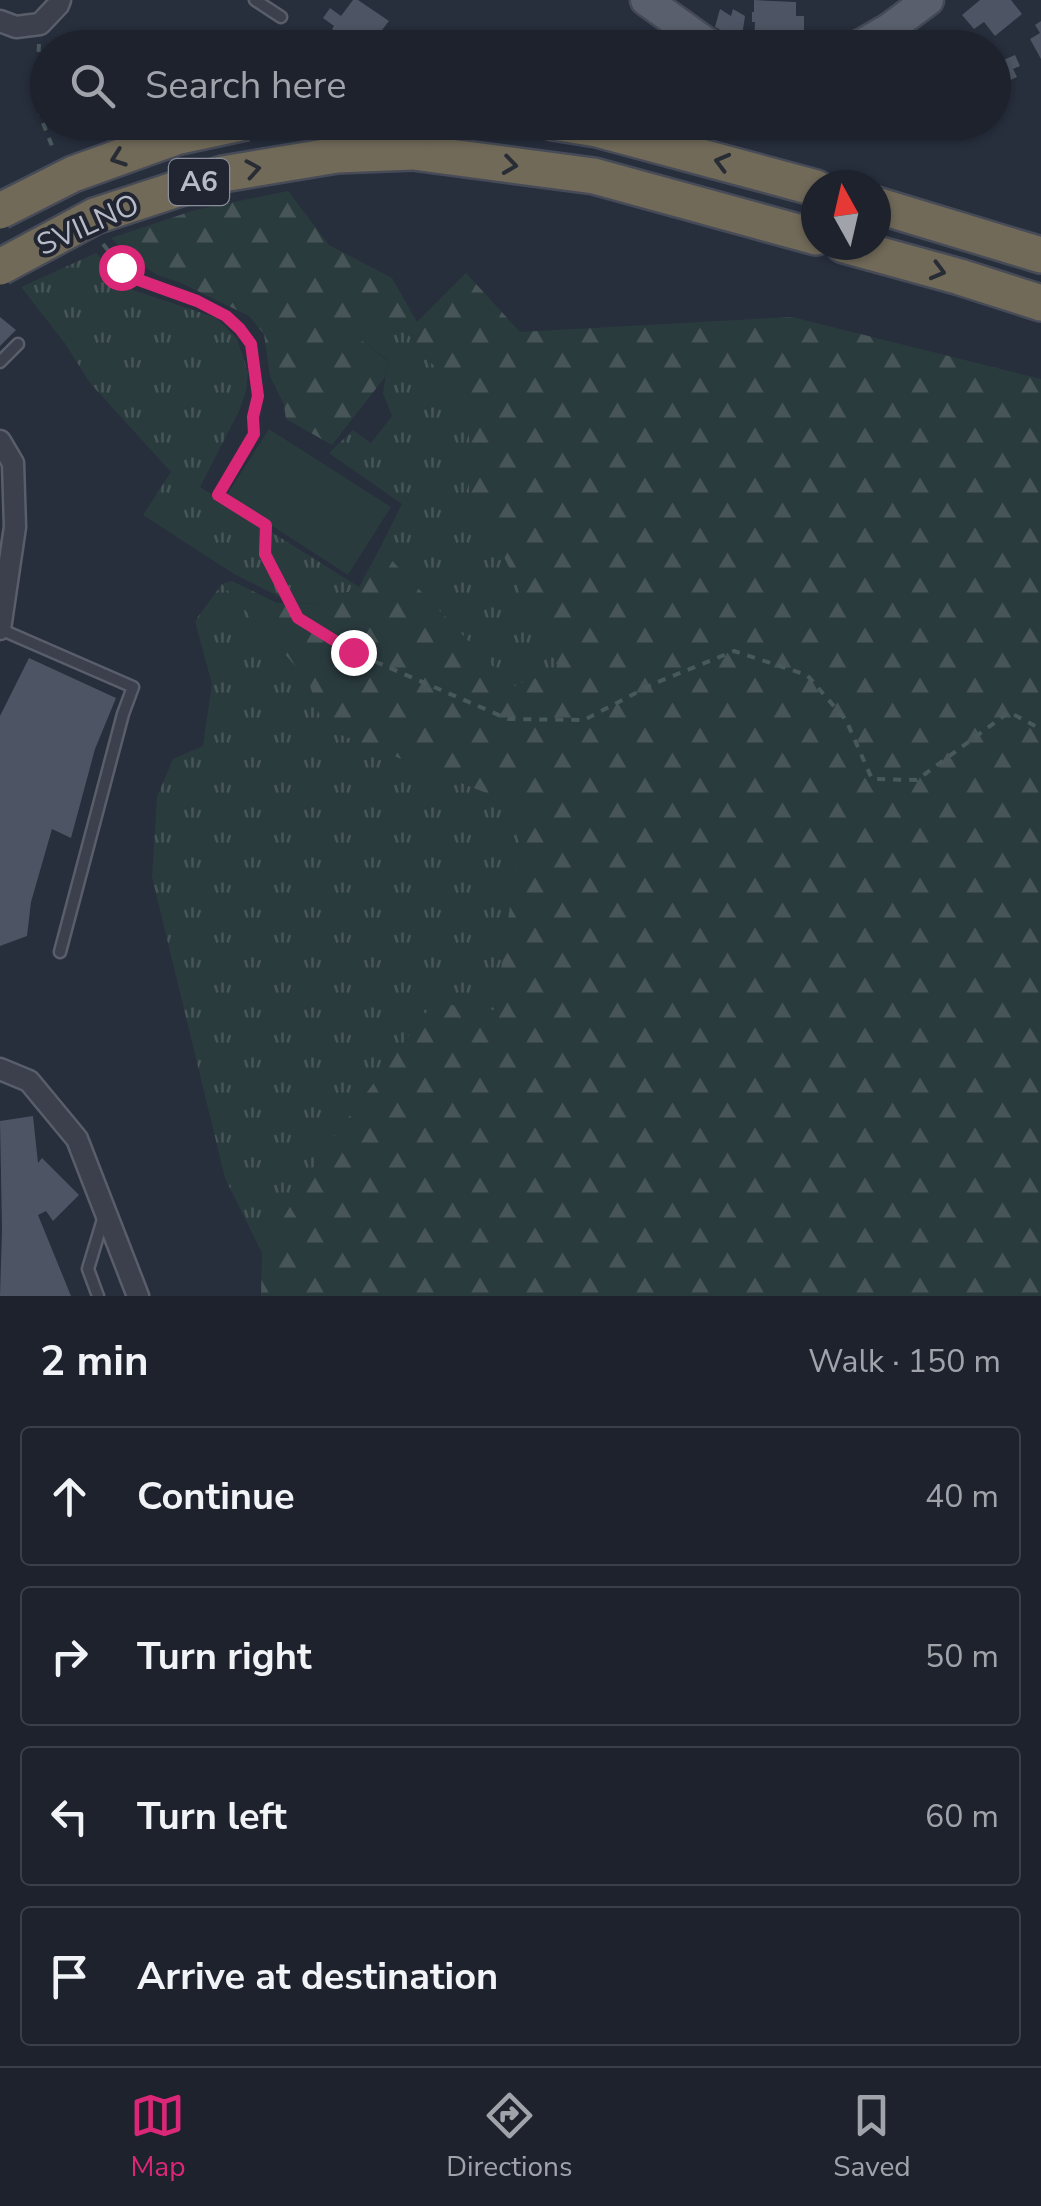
<!DOCTYPE html>
<meta charset="utf-8">
<style>
:root{--surface:#1d222d;--page:#2a2f39;--text:#f1f3f6;--muted:#a0a4aa;--line:#3b3f49;--accent:#db2777}
body{margin:0;font-family:"Nunito Sans",sans-serif;background:var(--page);color:var(--text)}
.compass{position:absolute;left:801px;top:170px;width:90px;height:90px;border-radius:50%;background:var(--surface);box-shadow:0 2px 8px #0004;rotate:352deg}
.stop{position:absolute;width:30px;height:30px;margin:-22px;border:8px solid #db2777;border-radius:50%;background:#fff}
.stop.end{background:#db2777;border-color:#fff;box-shadow:0 2px 10px #0008}
.list{margin:0;padding:0;list-style:none}
h2{display:flex;justify-content:space-between;align-items:center;height:130px;margin:0;padding:0 40px;font-size:42px}
h2 small{font-size:32px;font-weight:400;color:var(--muted)}
.list li{display:grid;grid-template-columns:65px 1fr auto;gap:30px;align-items:center;box-sizing:border-box;height:140px;margin:0 20px 20px;padding:0 20px;border:2px solid var(--line);border-radius:10px}
.list b{display:block;font-size:38px;white-space:nowrap}
.list em{font-size:32px;font-style:normal;color:var(--muted)}
.icon{flex:none;width:55px;height:55px;fill:none;stroke:currentColor;stroke-width:2;stroke-linecap:round;stroke-linejoin:round}
.map{position:relative;flex:none;width:1041px;height:1296px;overflow:hidden}
.search{position:absolute;background:var(--surface);box-shadow:0 2px 8px #0004;left:30px;right:30px;top:30px;height:110px;display:flex;align-items:center;gap:25px;box-sizing:border-box;padding:0 35px;border-radius:55px;color:var(--muted);font-size:38px}
.sheet{height:770px;background:var(--surface)}
nav{display:flex;justify-content:space-around;align-items:center;box-sizing:border-box;height:140px;border-top:2px solid var(--line);background:var(--surface);font-size:28px;color:var(--muted)}
nav a{display:grid;justify-items:center;gap:5px}
nav .on{color:var(--accent)}
.map>svg:first-child{display:block}
.grass{fill:url(#grass-tufts)}
.forest{fill:url(#forest-firs)}
.park{fill:#2a3b3e}
.building{fill:#4d5564}
.lines{fill:none;stroke-linecap:round;stroke-linejoin:round}
.service-casing{stroke:#595e6a;stroke-width:15}
.minor-casing{stroke:#595e6a;stroke-width:25}
.primary-casing{stroke:#444955;stroke-width:35}
.motorway-casing{stroke:#464b57;stroke-width:40}
.path{stroke:#49585c;stroke-width:4;stroke-dasharray:8 8;stroke-linecap:butt}
.service{stroke:#3b404c;stroke-width:10}
.minor{stroke:#3b404c;stroke-width:20}
.primary{stroke:#595f6c;stroke-width:30}
.motorway{stroke:#716a59;stroke-width:35}
.motorway-bridge-casing{stroke:#464b57;stroke-width:40;stroke-linecap:butt}
.motorway-bridge{stroke:#716a59;stroke-width:35}
.oneway{stroke:#282c35}
.route{stroke:#db2777;stroke-width:12}
.labels{text-anchor:middle;dominant-baseline:central;stroke-width:8;stroke-linejoin:round;paint-order:stroke}
.shield{fill:#202531;stroke:#8a8e9a;stroke-width:2.5}
.shield-label{font-size:28px;font-weight:bold;fill:#b7bbc7}
.street-label{font-size:30px;fill:#b7bbc7;stroke:#202531}
</style>
<div class="map">
<svg width="1041" height="1296" viewBox="0 0 1041 1296">
<defs>
<pattern id="grass-tufts" width="24" height="20" patternUnits="userSpaceOnUse" patternTransform="scale(2.5)"><rect width="24" height="20" fill="#2a3b3e"/><path d="M3 7l-1-3M5 7V3M7 7l1-3M15 17l-1-3M17 17v-4M19 17l1-3" fill="none" stroke="#475558"/></pattern>
<pattern id="forest-firs" width="22" height="20" patternUnits="userSpaceOnUse" patternTransform="scale(2.5)"><rect width="22" height="20" fill="#2a3b3e"/><path d="M5 1l3.5 6h-7zM16 11l3.5 6h-7z" fill="#475558"/></pattern>
</defs>
<rect width="100%" height="100%" fill="#272e3c"/>
<g class="grass">
<polygon points="96,253 133,290 217,318 237,339 248,372 246,391 239,411 200,487 359,587 323,604 292,603 234,574 143,515 171,472 90,383 64,342 21,287"/>
<polygon points="358,319 407,333 469,408 469,511 501,551 560,669 512,687 380,548 402,504 329,453 353,430 371,443 392,416 383,393 388,360 338,323"/>
<polygon points="222,584 308,680 325,728 524,808 495,1011 433,1004 325,1149 262,1253 225,1178 152,877 157,797 173,759 203,746 212,684 195,621"/>
</g>
<polygon class="forest" points="288,191 329,245 392,278 417,322 466,273 520,332 792,317 1041,379 1041,1296 261,1296 262,1253 325,1149 433,1003 495,1010 524,808 324,728 308,680 222,584 232,581 277,603 323,604 359,587 380,548 512,687 559,669 501,551 469,511 469,408 407,333 358,319 339,323 388,361 385,377 332,445 286,419 284,405 270,376 264,334 249,316 179,282 157,275 133,259 111,238 195,210"/>
<polygon class="park" points="269,429 391,507 348,575 226,496"/>
<g class="building">
<polygon points="353,0 358,0 389,21 382,30 395,39 389,48 385,48 372,36 364,48 359,48 332,29 334,26 323,18 330,8 341,16"/>
<polygon points="754,0 796,2 796,16 804,16 804,42 754,41 755,22 752,22 752,12 754,12"/>
<polygon points="980,0 1011,0 1022,14 995,36 984,22 974,29 962,15"/>
<polygon points="720,9 731,16 733,9 745,16 741,42 715,27"/>
<polygon points="1041,21 1041,59 1030,39 1040,33 1035,25"/>
<polygon points="654,33 673,48 643,48"/>
<polygon points="1015,55 1020,66 1013,69 1017,77 1000,85 995,73 998,71 994,64"/>
<polygon points="0,317 16,330 0,346"/>
<polygon points="29,658 116,698 95,749 71,838 52,829 31,902 27,936 0,946 0,716"/>
<polygon points="33,1116 38,1163 42,1158 79,1195 53,1221 46,1211 38,1215 71,1296 0,1296 2,1230 0,1121"/>
</g>
<g class="lines">
<defs>
<g id="service">
<polyline points="255,0 281,17"/>
<polyline points="0,362 18,344"/>
<polyline points="0,629 133,687 123,714 60,952"/>
<polyline points="98,1296 88,1269 104,1216"/>
</g>
<g id="minor">
<polyline points="0,21 16,27 40,24 58,5 60,0"/>
<polyline points="0,441 13,463 15,527 0,629"/>
<polyline points="0,1069 29,1081 77,1139 138,1296"/>
</g>
<g id="primary">
<polyline points="646,0 713,48"/>
<polyline points="856,48 889,29 928,0"/>
</g>
<g id="motorway">
<polyline points="553,122 597,129 816,188"/>
<polyline points="413,152 594,176 816,237"/>
<polyline points="876,205 1041,255"/>
<polyline points="844,245 960,277 1041,303"/>
</g>
</defs>
<use href="#service" class="service-casing"/>
<use href="#minor" class="minor-casing"/>
<use href="#primary" class="primary-casing"/>
<use href="#motorway" class="motorway-casing"/>
<g class="path">
<polyline points="39,44 36,92 41,118 54,151"/>
<polyline points="103,244 121,267 136,279 197,301 226,316 240,329 251,344 258,396 253,417 254,434 218,495 266,525 265,554 298,618 353,652 508,719 584,720 653,684 734,651 807,675 846,720 872,779 917,780 1009,712 1041,729"/>
</g>
<use href="#service" class="service"/>
<use href="#minor" class="minor"/>
<use href="#primary" class="primary"/>
<use href="#motorway" class="motorway"/>
<defs>
<g id="motorway-bridge">
<polyline points="0,211 73,174 176,137 246,122"/>
<polyline points="0,267 95,216 223,174 337,155 413,152"/>
</g>
</defs>
<use href="#motorway-bridge" class="motorway-bridge-casing"/>
<use href="#motorway-bridge" class="motorway-bridge"/>
</g>
<defs><path id="oneway-chevron" d="M-2-3.5L2.5 0L-2 3.5" fill="none" stroke-width="1.6" stroke-linecap="round" stroke-linejoin="round" transform="scale(2.5)"/></defs>
<g class="oneway">
<use href="#oneway-chevron" transform="translate(118 158) rotate(160)"/>
<use href="#oneway-chevron" transform="translate(722 162) rotate(-165)"/>
<use href="#oneway-chevron" transform="translate(510 165) rotate(8)"/>
<use href="#oneway-chevron" transform="translate(253 169) rotate(-10)"/>
<use href="#oneway-chevron" transform="translate(938 271) rotate(15)"/>
</g>
<g class="lines">
<polyline class="route" points="121,267 136,279 197,301 226,316 240,329 251,344 258,396 253,417 254,434 218,495 266,525 265,554 298,618 353,652"/>
</g>
<g class="labels">
<rect class="shield" x="169" y="159" width="60" height="46" rx="8"/>
<g class="shield-label">
<text x="199" y="182">A6</text>
</g>
<g class="street-label">
<text transform="translate(88 225) rotate(-24)">SVILNO</text>
</g>
</g>
</svg>
<svg class="compass" viewBox="-18 -18 36 36"><path d="M0-13l5 13h-10z" fill="#e53935"/><path d="M0 13l5-13h-10z" fill="#a0a4aa"/></svg>
<div class="stop" style="left:121px;top:267px"></div>
<div class="stop end" style="left:353px;top:652px"></div>
<div class="search"><svg class="icon" aria-label="search" viewBox="0 0 24 24"><circle cx="10" cy="10" r="6"/><path d="M15 15l6 6"/></svg>Search here</div>
</div>
<section class="sheet">
<h2>2 min<small>Walk · 150 m</small></h2>
<ul class="list">
<li><svg class="icon" aria-label="ahead" viewBox="0 0 24 24"><path d="M12 20V5M6 11l6-6 6 6"/></svg><div><b>Continue</b></div><em>40 m</em></li>
<li><svg class="icon" aria-label="right" viewBox="0 0 24 24"><path d="M7 20v-9h11M14 6l5 5-5 5"/></svg><div><b>Turn right</b></div><em>50 m</em></li>
<li><svg class="icon" aria-label="left" viewBox="0 0 24 24"><path d="M17 20v-9H6M10 6l-5 5 5 5"/></svg><div><b>Turn left</b></div><em>60 m</em></li>
<li><svg class="icon" aria-label="arrive" viewBox="0 0 24 24"><path d="M6 21V4h12l-3 4 3 4H6"/></svg><div><b>Arrive at destination</b></div></li>
</ul>
</section>
<nav>
<a class="on"><svg class="icon" aria-label="map" viewBox="0 0 24 24"><path d="M3 6l6-2 6 2 6-2v14l-6 2-6-2-6 2zM9 4v14M15 6v14"/></svg>Map</a>
<a><svg class="icon" aria-label="directions" viewBox="0 0 24 24"><path d="M12 3l9 9-9 9-9-9zM9 14v-3h6M13 9l2 2-2 2"/></svg>Directions</a>
<a><svg class="icon" aria-label="saved" viewBox="0 0 24 24"><path d="M7 4h10v16l-5-4-5 4z"/></svg>Saved</a>
</nav>
